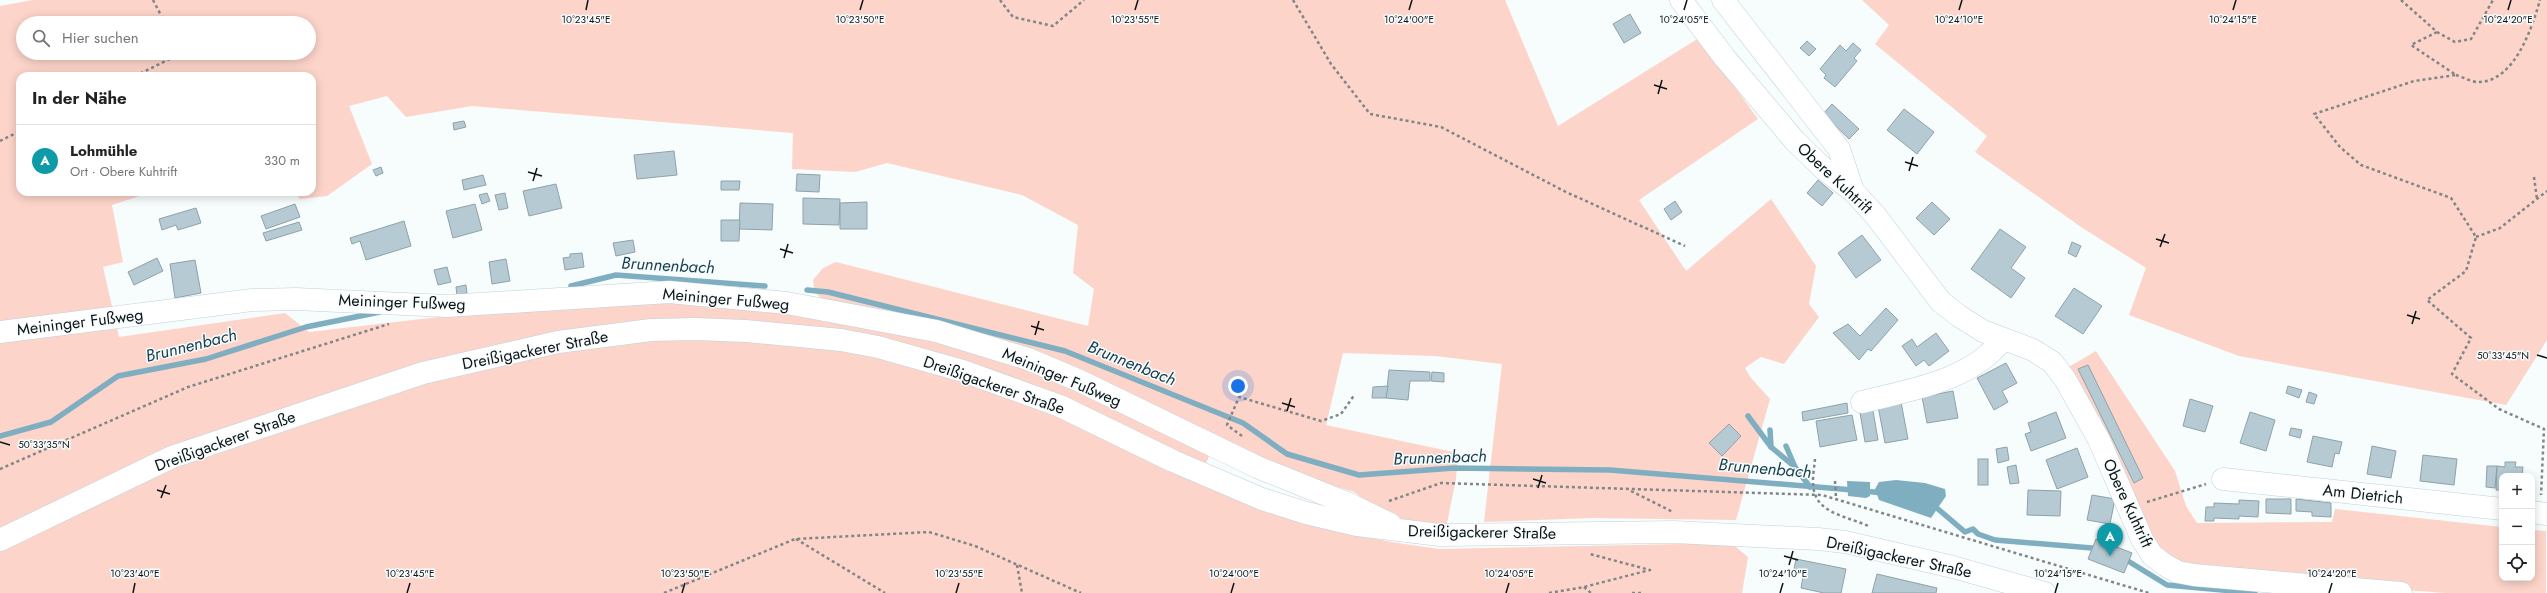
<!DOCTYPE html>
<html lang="de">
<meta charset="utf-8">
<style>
:root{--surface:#fff;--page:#f2f2f2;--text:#222;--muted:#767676;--line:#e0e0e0;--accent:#111827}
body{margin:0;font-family:Jost,sans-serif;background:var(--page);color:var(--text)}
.controls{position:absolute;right:12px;bottom:12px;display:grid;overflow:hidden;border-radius:8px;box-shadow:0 2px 10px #0003}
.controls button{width:36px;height:36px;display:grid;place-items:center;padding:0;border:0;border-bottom:1px solid var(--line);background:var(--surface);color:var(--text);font:20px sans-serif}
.you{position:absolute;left:1238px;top:386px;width:14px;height:14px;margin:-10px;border:3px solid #fff;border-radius:50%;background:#1a73e8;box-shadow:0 0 0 6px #1a73e833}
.badge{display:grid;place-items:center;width:26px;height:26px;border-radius:50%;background:var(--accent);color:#fff;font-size:13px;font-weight:700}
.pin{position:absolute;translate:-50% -33px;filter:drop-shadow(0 1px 2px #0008)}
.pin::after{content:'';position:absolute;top:21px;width:14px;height:12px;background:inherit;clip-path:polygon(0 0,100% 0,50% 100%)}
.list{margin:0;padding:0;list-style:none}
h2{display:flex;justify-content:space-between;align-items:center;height:52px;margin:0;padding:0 16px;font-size:17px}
h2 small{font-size:13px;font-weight:400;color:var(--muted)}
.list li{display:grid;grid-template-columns:26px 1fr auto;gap:12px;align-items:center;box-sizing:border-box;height:72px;padding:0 16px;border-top:1px solid var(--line)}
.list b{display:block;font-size:15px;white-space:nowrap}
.list p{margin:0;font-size:13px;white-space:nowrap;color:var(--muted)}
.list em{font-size:13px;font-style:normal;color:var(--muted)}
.icon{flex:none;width:22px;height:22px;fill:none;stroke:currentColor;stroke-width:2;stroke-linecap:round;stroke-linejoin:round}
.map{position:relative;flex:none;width:2547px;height:593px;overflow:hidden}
.search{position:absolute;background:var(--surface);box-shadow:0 2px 10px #0003;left:16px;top:16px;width:300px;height:44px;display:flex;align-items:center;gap:10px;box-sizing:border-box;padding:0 14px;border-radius:22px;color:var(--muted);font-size:15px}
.panel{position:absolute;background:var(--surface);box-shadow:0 2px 10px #0003;left:16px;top:72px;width:300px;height:124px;border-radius:12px}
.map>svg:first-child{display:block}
.green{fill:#fcd4c9;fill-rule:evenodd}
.water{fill:#7faec1}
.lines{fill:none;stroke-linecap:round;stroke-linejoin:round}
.stream{stroke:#7faec1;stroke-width:5.5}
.building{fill:#b6cad3;stroke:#8ea2aa}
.minor-casing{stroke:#bed2db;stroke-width:23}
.path{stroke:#808688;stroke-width:2.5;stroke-dasharray:3 3;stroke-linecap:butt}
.minor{stroke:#fff;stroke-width:22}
.ticks{fill:none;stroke:#0d1417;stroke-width:1.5}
.labels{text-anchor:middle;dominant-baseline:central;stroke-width:3;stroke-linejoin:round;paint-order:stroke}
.street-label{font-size:16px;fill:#0d1417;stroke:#f7fcfd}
.water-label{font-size:17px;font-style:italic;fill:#153e4e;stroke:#f7fcfd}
.ticks-label{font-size:10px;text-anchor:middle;fill:#0d1417;stroke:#f7fcfd;stroke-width:3;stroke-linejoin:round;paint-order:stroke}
</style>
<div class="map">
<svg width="2547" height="593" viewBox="0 0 2547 593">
<rect width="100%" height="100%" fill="#f7fcfd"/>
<g class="green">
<path d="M 33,0 L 1505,0 L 1558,126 L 1699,38 L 1758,119 L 1639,200 L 1686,271 L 1771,199 L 1816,266 L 1809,304 L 1819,317 L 1784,364 L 1761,357 L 1745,368 L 1751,378 L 1770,399 L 1736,520 L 1592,518 L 1484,522 L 1502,364 L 1435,356 L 1343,353 L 1326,425 L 1458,453 L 1456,479 L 1446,528 L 1392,521 L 1354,492 L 1274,467 L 1029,353 L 830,305 L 815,293 L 813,280 L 823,268 L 836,262 L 1088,326 L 1094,289 L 1073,273 L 1078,225 L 1022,195 L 887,163 L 855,172 L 792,169 L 793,133 L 472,106 L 406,117 L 387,96 L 349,106 L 372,164 L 327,196 L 300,199 L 295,192 L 312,192 L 312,76 L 20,76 L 20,192 L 152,192 L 112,205 L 123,262 L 103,267 L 119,337 L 285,313 L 309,332 L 587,300 L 670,297 L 847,319 L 1018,363 L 1211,452 L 1198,481 L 1329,528 L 1391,542 L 1439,549 L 1731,543 L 1748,557 L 1742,593 L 0,593 L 0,6 ZM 23,23 L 309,23 L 309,53 L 23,53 Z"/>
<polygon points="1862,0 2547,0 2547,340 2506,405 2239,356 2129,315 2146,268 2081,227 1975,152 1987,136 1875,44 1889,25"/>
<polygon points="2096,351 2175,471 2186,506 2197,523 2332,522 2335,509 2502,527 2502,578 2532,578 2532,530 2546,531 2546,593 2445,593 2207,575 2152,547 2067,368"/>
</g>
<g class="water">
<polygon points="1896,480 1925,483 1945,489 1946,496 1931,518 1879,500 1875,489 1879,482"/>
<polygon points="1847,481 1870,482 1870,496 1866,498 1848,496"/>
</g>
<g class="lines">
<g class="stream">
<polyline points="571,286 616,275 765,286"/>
<polyline points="807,290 828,292 1065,351 1243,423 1287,454 1359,475 1454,468 1610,470 1853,490"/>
<polyline points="1748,416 1771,447"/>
<polyline points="1770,430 1771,447 1795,467"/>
<polyline points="0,436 51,422 118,376 206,359 306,327 380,312"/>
<polyline points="1786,446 1795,467 1810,487"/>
<polyline points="1864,491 1883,493"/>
<polyline points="1932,507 1938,509 1965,532 1973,529 1978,534 1995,540 2092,548"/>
<polyline points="2128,561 2167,585 2255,593"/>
</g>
</g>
<g class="building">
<polygon points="1630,14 1641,33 1624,43 1613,24"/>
<polygon points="1807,41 1816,49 1809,56 1800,48"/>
<polygon points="1853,43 1861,50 1854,58 1857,61 1835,87 1824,78 1826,75 1820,69 1840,45 1846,51"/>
<polygon points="1832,104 1859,129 1849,139 1823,114"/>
<polygon points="1904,109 1934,132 1917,154 1887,130"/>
<polygon points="464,121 466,127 454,130 453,123"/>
<polygon points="674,151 677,175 637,179 634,155"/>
<polygon points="381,167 383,173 376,176 373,170"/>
<polygon points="797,174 820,175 819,192 796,191"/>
<polygon points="483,175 486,185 464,190 462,180"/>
<polygon points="1818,180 1833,193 1822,206 1807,193"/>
<polygon points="721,181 740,181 739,190 721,190"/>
<polygon points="556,184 562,208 529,216 523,191"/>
<polygon points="487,193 490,201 482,204 479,195"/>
<polygon points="505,193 508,208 499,210 495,195"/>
<polygon points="803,198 840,199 839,225 803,224"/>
<polygon points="1675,201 1682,212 1671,220 1664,209"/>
<polygon points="867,202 867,229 840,229 840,203"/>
<polygon points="1932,202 1950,219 1934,235 1916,218"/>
<polygon points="740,203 773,204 772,230 739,229"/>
<polygon points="295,204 300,217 266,229 261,216"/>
<polygon points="475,204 482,230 453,238 446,211"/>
<polygon points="196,208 201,223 178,230 176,225 162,230 159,219"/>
<polygon points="721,220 740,220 739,241 721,241"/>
<polygon points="404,221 411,246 366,260 360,241 352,244 350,238"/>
<polygon points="299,222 302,230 266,241 263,233"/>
<polygon points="2000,229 2026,247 2011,268 2025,278 2011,298 1971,269"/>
<polygon points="1862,235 1881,260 1856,278 1838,253"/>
<polygon points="633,240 635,252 616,256 613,243"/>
<polygon points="2072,242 2081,246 2076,257 2068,253"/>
<polygon points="582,253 584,267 565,270 563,258 570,257 570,254"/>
<polygon points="157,258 163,271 134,285 128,272"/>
<polygon points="506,259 510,281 492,284 489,262"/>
<polygon points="195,260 201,293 175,298 170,264"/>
<polygon points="447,267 451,282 438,285 434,270"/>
<polygon points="466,285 467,293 457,295 456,287"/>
<polygon points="2074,288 2102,306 2083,334 2055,316"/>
<polygon points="1886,308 1898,320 1871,351 1868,349 1859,360 1833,333 1848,324 1860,336"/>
<polygon points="1936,333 1949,351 1929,366 1924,360 1916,366 1902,346 1912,339 1917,347"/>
<polygon points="2006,363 2017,383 2002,391 2008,402 1994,410 1977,378"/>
<polygon points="2088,365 2143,478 2134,483 2078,369"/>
<polygon points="1389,370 1430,372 1430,381 1410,381 1408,400 1386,398"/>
<polygon points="1432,372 1444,373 1444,382 1431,381"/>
<polygon points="1388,386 1386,398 1372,398 1373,387"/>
<polygon points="2288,386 2302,390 2299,398 2286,393"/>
<polygon points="1953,391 1958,418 1927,423 1922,397"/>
<polygon points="2309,392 2317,395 2314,404 2306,402"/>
<polygon points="2190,399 2213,406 2205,432 2183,426"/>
<polygon points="1901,402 1908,439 1885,443 1878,406"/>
<polygon points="1847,403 1848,413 1803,421 1802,412"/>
<polygon points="1872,405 1878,440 1865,442 1859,407"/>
<polygon points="2056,412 2066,438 2031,451 2025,434 2031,432 2028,423"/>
<polygon points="2250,412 2275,420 2266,451 2240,443"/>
<polygon points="1852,415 1857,440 1820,447 1816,421"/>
<polygon points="1729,424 1741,436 1722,456 1709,443"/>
<polygon points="2291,428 2302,430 2300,438 2289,435"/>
<polygon points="2313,436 2342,442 2339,454 2335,453 2332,467 2307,462"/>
<polygon points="2372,446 2396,451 2391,478 2367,474"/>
<polygon points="2007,447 2009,460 1998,463 1996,449"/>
<polygon points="2077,448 2088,477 2057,489 2046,460"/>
<polygon points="2423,455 2457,459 2454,485 2420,481"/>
<rect x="1978" y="459" width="10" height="26"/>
<polygon points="2505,462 2516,462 2515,467 2523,467 2522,476 2502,476 2502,490 2496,490 2497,466 2505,467"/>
<polygon points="2016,465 2019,483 2010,484 2007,467"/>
<polygon points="2487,466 2497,466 2495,488 2486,487"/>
<polygon points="2028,490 2061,491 2060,516 2027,515"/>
<polygon points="2092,495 2115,499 2110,524 2087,520"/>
<polygon points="2266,499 2291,499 2291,514 2266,513"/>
<polygon points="2296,499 2331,503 2331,517 2312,516 2312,512 2296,511"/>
<polygon points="2239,500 2259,501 2258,517 2239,516 2239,519 2214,518 2214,521 2205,521 2206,507 2214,507 2214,503 2239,504"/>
<polygon points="2096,539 2132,553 2124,573 2088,559"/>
<polygon points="1796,559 1846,569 1841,593 1824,593 1801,588 1804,571 1794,569"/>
<polygon points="1877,574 1937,588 1936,593 1872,593"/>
</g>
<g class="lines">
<defs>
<g id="minor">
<polyline points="1681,0 1725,58 1795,141 1825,170 1853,191 1875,215 1941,302 1959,316 1983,331 2033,350 2052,362 2065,379 2099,440 2142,539 2152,555 2165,565 2178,572 2194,575 2401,593"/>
<polyline points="1723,0 1839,149 1853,191"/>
<polyline points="0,332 252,300 296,299 447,306 669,292 787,303 936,331 1028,359 1080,381 1257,467 1349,504 1390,524"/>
<path d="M 1862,402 C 1909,390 1971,381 2002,340"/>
<polyline points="2223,479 2502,509"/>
<polyline points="2532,512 2547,514"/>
<polyline points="0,540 172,457 423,373 558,342 651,330 695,329 746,331 841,340 878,347 963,371 1060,406 1173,461 1262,499 1306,513 1357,525 1440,535 1674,532 1818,539 1845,542 1953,567 2045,593"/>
</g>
</defs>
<use href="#minor" class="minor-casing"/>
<g class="path">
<polyline points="153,0 165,23"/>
<polyline points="1000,0 1013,17 1053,26 1084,0"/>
<polyline points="1293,0 1331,64 1370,114 1441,127 1566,192 1685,246"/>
<polyline points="2401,0 2437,32 2455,42 2471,39 2493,0"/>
<polyline points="2437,32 2411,45 2456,75 2414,81 2314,114 2340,147 2361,165 2451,198 2476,237 2466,271 2427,300 2471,338 2452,374 2499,409 2544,429 2541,495"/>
<path d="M 2456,75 C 2463,77 2473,83 2480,82 C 2515,80 2532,28 2540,0"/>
<polyline points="135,76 182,53"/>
<polyline points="0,141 20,131"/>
<polyline points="2534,177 2537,199"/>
<polyline points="2476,237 2500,228 2547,191"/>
<polyline points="1242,436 1227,425 1239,397 1321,421 1341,414 1355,394"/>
<path d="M 1815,459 C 1814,470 1811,484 1815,494 C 1821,514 1852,518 1868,526"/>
<polyline points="0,469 188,387 389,324"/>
<polyline points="1835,481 1836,498"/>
<polyline points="1631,491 1673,512"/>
<polyline points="1389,501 1441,483 1822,495 2149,593"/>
<polyline points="2147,502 2206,484"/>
<polyline points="796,539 885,593"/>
<polyline points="1017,565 1022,593"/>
<polyline points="1584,587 1591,593"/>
<polyline points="664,593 795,539 929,532 975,546 1081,593"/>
<polyline points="1549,593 1584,587 1650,570 1590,554"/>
<polyline points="1632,593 1644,593"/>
</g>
<use href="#minor" class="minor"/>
</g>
<path class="ticks" d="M 586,10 L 588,0M 860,10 L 863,0M 1135,10 L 1138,0M 1409,10 L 1412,0M 1684,10 L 1687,0M 1959,10 L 1962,0M 2233,10 L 2236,0M 2508,10 L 2511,0M 1654,85 L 1667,89M 1658,94 L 1662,80M 1905,162 L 1918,166M 1909,171 L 1913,157M 528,172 L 542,176M 533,181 L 537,168M 2156,239 L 2169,243M 2160,247 L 2165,234M 780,249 L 793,253M 784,258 L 788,244M 2407,315 L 2420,319M 2412,324 L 2416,311M 1031,326 L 1044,330M 1035,335 L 1039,321M 2537,355 L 2547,358M 1282,403 L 1295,407M 1287,411 L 1291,398M 0,442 L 10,445M 1533,479 L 1546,483M 1538,488 L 1542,475M 157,490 L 170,494M 161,498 L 166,485M 1784,556 L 1798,560M 1789,565 L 1793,551M 133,593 L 135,583M 407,593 L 410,583M 682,593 L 685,583M 956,593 L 959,583M 1231,593 L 1234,583M 1506,593 L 1509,583M 1780,593 L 1783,583M 2055,593 L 2058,583M 2329,593 L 2332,583"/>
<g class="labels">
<g class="street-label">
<text transform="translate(1835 178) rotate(43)">Obere Kuhtrift</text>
<text transform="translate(726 299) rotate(5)">Meininger Fußweg</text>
<text transform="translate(402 302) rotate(2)">Meininger Fußweg</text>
<text transform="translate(80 322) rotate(-7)">Meininger Fußweg</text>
<text transform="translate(535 350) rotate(-11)">Dreißigackerer Straße</text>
<text transform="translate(1062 377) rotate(23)">Meininger Fußweg</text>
<text transform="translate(994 385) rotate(19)">Dreißigackerer Straße</text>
<text transform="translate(225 441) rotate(-20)">Dreißigackerer Straße</text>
<text transform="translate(2363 494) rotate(6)">Am Dietrich</text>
<text transform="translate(2128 503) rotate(65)">Obere Kuhtrift</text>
<text transform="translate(1482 532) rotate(1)">Dreißigackerer Straße</text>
<text transform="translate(1899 557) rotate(12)">Dreißigackerer Straße</text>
</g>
<g class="water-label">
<text transform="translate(668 265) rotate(3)">Brunnenbach</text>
<text transform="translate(191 345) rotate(-14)">Brunnenbach</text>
<text transform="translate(1132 363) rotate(22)">Brunnenbach</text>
<text transform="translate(1440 457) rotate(-2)">Brunnenbach</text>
<text transform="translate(1765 468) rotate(5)">Brunnenbach</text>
</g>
</g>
<g class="ticks-label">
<text x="586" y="23">10°23'45"E</text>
<text x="860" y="23">10°23'50"E</text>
<text x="1135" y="23">10°23'55"E</text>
<text x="1409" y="23">10°24'00"E</text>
<text x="1684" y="23">10°24'05"E</text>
<text x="1959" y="23">10°24'10"E</text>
<text x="2233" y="23">10°24'15"E</text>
<text x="2508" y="23">10°24'20"E</text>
<text x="2503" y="359">50°33'45"N</text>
<text x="44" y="448">50°33'35"N</text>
<text x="135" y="577">10°23'40"E</text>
<text x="410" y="577">10°23'45"E</text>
<text x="685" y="577">10°23'50"E</text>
<text x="959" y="577">10°23'55"E</text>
<text x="1234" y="577">10°24'00"E</text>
<text x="1509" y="577">10°24'05"E</text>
<text x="1783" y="577">10°24'10"E</text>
<text x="2058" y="577">10°24'15"E</text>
<text x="2332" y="577">10°24'20"E</text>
</g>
</svg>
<div class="controls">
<button>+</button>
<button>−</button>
<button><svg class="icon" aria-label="locate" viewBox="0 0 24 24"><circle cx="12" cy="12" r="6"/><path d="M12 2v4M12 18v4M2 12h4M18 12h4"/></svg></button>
</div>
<div class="you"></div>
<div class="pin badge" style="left:2110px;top:556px;background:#0f9aa8">A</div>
<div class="search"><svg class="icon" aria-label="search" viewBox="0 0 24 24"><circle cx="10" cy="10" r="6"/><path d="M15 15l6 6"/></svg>Hier suchen</div>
<section class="panel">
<h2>In der Nähe<small></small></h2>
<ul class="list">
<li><span class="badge" style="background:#0f9aa8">A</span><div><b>Lohmühle</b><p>Ort · Obere Kuhtrift</p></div><em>330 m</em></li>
</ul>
</section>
</div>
